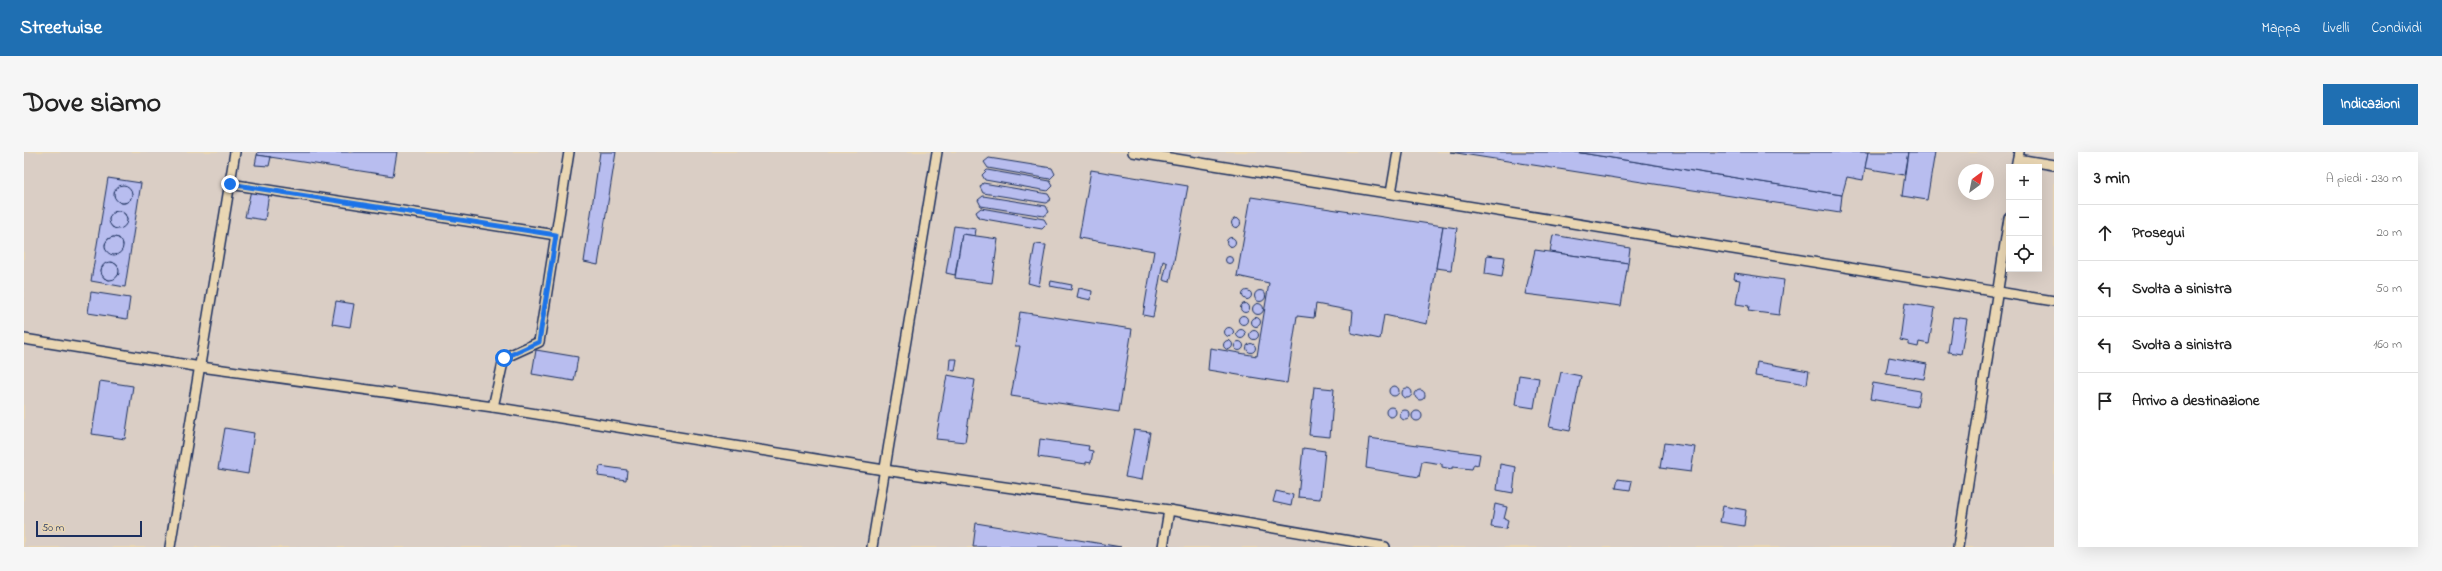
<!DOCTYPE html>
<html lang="it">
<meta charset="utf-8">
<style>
:root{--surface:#fff;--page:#f6f6f6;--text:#222;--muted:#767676;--line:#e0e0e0;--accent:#1f6fb2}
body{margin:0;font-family:"Indie Flower",sans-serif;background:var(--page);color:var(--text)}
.controls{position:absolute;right:12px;top:12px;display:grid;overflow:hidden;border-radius:0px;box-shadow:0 4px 16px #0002}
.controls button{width:36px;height:36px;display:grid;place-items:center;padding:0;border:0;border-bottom:1px solid var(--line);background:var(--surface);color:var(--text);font:20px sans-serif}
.compass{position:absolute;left:1934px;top:12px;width:36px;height:36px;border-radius:50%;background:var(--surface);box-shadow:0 4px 16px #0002;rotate:32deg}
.scale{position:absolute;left:12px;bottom:10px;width:106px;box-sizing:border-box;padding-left:4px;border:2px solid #1b2f5e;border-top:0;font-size:11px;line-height:14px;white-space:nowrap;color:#1b2f5e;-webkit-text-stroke:3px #e9d6b3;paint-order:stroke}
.stop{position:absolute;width:12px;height:12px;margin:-9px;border:3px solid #1a73e8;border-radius:50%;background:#fff}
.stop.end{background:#1a73e8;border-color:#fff;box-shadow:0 1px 4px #0008}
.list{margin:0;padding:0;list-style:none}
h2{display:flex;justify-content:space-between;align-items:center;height:52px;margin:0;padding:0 16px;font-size:17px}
h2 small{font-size:13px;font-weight:400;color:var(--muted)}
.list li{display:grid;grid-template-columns:26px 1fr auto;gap:12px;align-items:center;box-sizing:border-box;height:56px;padding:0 16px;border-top:1px solid var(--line)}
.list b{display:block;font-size:15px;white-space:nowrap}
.list em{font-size:13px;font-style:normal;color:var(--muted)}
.icon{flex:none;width:22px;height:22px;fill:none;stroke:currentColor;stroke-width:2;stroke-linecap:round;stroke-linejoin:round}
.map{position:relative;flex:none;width:2030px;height:395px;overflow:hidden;border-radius:0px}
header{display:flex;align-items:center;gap:24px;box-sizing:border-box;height:56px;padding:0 20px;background:var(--accent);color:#fff}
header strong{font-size:19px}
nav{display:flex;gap:22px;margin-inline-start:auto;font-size:14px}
.intro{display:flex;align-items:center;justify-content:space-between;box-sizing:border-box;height:96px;padding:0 24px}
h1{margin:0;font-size:28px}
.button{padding:10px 18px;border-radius:0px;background:var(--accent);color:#fff;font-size:14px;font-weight:700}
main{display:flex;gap:24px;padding:0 24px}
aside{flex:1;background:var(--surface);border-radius:0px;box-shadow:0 4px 16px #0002}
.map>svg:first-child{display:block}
.built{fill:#dacec5;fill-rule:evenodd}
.building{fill:#b8bdef;stroke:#1b2f5e;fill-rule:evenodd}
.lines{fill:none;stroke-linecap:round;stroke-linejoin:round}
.lane-casing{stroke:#1b2f5e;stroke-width:12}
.lane{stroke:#e9d6b3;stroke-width:9}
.route{stroke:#1a73e8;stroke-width:5}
</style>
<header>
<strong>Streetwise</strong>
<nav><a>Mappa</a><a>Livelli</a><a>Condividi</a></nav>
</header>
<div class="intro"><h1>Dove siamo</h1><a class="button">Indicazioni</a></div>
<main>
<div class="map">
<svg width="2030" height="395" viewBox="0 0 2030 395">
<rect width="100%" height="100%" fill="#e9d6b3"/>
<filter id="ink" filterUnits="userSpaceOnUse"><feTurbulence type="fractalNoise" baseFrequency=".025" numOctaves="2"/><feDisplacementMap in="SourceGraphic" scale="8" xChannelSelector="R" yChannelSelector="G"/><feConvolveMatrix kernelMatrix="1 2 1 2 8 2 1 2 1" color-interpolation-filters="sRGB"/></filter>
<g filter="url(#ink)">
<path class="built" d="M 0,0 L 2030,0 L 2030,395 L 0,395 ZM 1985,15 L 2015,15 L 2015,117 L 1985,117 ZM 1940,18 L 1964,18 L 1964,42 L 1940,42 Z"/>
<g class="building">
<polygon points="234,0 373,0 369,24 233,3"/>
<polygon points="576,0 592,0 574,113 560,110"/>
<polygon points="1426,0 1551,0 1818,43 1816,61"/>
<polygon points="1551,0 1844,0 1839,28 1823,25 1818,43"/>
<polygon points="1844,0 1884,0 1880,23 1841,16"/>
<polygon points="1884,0 1911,0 1903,48 1878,44"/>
<polygon points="233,3 247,5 245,14 231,13"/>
<polygon points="965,6 1028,16 1031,22 1026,27 964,16 960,10"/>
<polygon points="963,18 1026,29 1029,34 1024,39 961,28 958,23"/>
<polygon points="1067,18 1164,34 1146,130 1139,128 1143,111 1139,109 1129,165 1119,163 1130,99 1055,86"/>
<path d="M 84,26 L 117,31 L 101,135 L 67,129 ZM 98,34 L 106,37 L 108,42 L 106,48 L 101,51 L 96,51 L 90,44 L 93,36 ZM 96,59 L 101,62 L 103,68 L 99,75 L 93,77 L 88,75 L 85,67 L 90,60 ZM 89,85 L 95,86 L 99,93 L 95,101 L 89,102 L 82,98 L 81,92 L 84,87 ZM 88,110 L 93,113 L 95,122 L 91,126 L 85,128 L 80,126 L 77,118 L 80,113 Z"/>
<polygon points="959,31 1024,42 1027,47 1022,51 959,41 956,35"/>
<circle cx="99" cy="42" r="9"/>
<polygon points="227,38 245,41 241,68 221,65"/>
<polygon points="959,44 1022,54 1025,60 1020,64 957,54 954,48"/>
<polygon points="1227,45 1419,74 1403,172 1360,163 1356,187 1327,181 1329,159 1292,152 1290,166 1273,164 1263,231 1184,218 1186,196 1233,204 1245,131 1213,124"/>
<polygon points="957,56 1020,67 1023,72 1018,77 955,66 952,60"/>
<circle cx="94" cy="68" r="9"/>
<circle cx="1212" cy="71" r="4.5"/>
<polygon points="930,74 952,77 951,84 938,82 931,123 922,121"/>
<polygon points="1419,74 1433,76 1427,118 1412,116"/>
<polygon points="938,82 974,87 968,131 931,126"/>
<polygon points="1529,83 1606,96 1604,111 1526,100"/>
<circle cx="90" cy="94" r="9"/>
<circle cx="1207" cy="90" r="4.5"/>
<polygon points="1011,92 1022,93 1015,134 1004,131"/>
<polygon points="1511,98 1604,111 1597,154 1501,142"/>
<polygon points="1463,103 1481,105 1478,125 1461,122"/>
<circle cx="1205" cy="108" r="3.5"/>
<circle cx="86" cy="119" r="9"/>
<polygon points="1711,121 1760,128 1755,163 1724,159 1725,154 1712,152 1716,128 1710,127"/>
<polygon points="1027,129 1048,133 1047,138 1026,134"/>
<polygon points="1055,136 1068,139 1067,148 1053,145"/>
<circle cx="1236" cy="144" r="5.5"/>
<circle cx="1223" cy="143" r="4.5"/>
<polygon points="67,140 106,146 103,167 64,161"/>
<polygon points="312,149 330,152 326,175 308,172"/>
<polygon points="1881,151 1911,156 1905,192 1895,190 1894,195 1885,193 1885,190 1876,188"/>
<circle cx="1234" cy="157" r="5.5"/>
<circle cx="1221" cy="156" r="4.5"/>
<polygon points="996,160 1108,177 1095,260 987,244 996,194 991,194"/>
<circle cx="1219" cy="168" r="4.5"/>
<polygon points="1929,165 1943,167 1937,202 1924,200"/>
<circle cx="1232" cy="170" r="4.5"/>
<circle cx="1205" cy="180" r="4.5"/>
<circle cx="1217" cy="182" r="4.5"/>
<circle cx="1230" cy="183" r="4.5"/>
<circle cx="1204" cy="193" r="4.5"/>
<circle cx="1215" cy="194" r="4.5"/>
<circle cx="1227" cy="196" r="4.5"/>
<polygon points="512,198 554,205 550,229 508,222"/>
<polygon points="1865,205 1903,212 1900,227 1862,221"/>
<polygon points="926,207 933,207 931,219 925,218"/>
<polygon points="1733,210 1785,219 1783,232 1731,224"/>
<polygon points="1537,220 1557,224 1546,279 1525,275"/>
<polygon points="923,223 951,228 941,290 912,287"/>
<polygon points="1495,223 1515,226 1510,256 1491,253"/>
<polygon points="76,229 109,234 101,287 68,282"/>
<polygon points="1849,231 1896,239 1893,255 1846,247"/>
<circle cx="1370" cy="239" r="5"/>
<polygon points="1290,235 1310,237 1306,285 1285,283"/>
<circle cx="1383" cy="241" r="5"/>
<circle cx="1396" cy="243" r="5"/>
<circle cx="1367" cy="260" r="5"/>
<circle cx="1381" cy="263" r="5"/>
<circle cx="1393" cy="264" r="5"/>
<polygon points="201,276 230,281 224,322 194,317"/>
<polygon points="1110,278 1126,280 1118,328 1101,325"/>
<polygon points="1345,286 1456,302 1454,313 1450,312 1448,317 1428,315 1428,317 1418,315 1418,312 1398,309 1395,325 1342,316"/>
<polygon points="1016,287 1065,294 1064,298 1069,299 1067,311 1062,310 1062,312 1014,305"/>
<polygon points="1640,291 1671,295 1667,320 1636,316"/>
<polygon points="1279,296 1301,299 1296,347 1274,345"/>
<polygon points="1476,312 1492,315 1489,341 1473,338"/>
<polygon points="576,314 603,318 602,328 574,324"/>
<polygon points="1594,327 1608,329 1606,338 1592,336"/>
<polygon points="1252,339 1269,343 1267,354 1249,350"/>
<polygon points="1471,352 1483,355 1480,367 1484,369 1482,377 1467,375"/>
<polygon points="1699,354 1722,358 1720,374 1696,370"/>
<polygon points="952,371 1097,395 949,395"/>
</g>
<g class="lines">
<defs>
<g id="lane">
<polyline points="1109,0 2030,149"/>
<polyline points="1994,7 2030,13"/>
<polyline points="1992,15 1995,0"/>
<polyline points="206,32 532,83"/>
<polyline points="1367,41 1374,0"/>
<polyline points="0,187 177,215 469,255 860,318 1145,358 1361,395"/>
<polyline points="469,255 480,206 515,190 545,0"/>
<polyline points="146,395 211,0"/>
<polyline points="848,395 913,0"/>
<polyline points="1139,395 1145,358"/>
<polyline points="1934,395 1985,66"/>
</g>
</defs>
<use href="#lane" class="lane-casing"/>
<use href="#lane" class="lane"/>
</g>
</g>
<g class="lines" filter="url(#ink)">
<polyline class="route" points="206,32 532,83 515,190 480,206"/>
</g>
</svg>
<div class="controls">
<button>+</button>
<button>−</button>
<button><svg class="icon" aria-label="locate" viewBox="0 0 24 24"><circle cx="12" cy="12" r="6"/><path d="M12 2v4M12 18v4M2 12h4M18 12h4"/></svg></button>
</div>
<svg class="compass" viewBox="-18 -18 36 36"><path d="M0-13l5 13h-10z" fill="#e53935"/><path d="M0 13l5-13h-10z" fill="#767676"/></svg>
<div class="scale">50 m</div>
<div class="stop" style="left:480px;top:206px"></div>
<div class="stop end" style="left:206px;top:32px"></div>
</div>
<aside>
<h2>3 min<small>A piedi · 230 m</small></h2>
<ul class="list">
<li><svg class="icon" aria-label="ahead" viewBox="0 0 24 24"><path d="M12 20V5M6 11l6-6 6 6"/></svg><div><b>Prosegui</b></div><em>20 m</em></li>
<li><svg class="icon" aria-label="left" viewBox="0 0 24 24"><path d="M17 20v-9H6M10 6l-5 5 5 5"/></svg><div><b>Svolta a sinistra</b></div><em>50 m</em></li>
<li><svg class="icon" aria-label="left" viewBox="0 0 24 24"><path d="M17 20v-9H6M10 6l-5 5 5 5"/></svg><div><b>Svolta a sinistra</b></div><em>160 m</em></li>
<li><svg class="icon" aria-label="arrive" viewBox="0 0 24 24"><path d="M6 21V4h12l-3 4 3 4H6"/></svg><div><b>Arrivo a destinazione</b></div></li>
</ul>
</aside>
</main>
